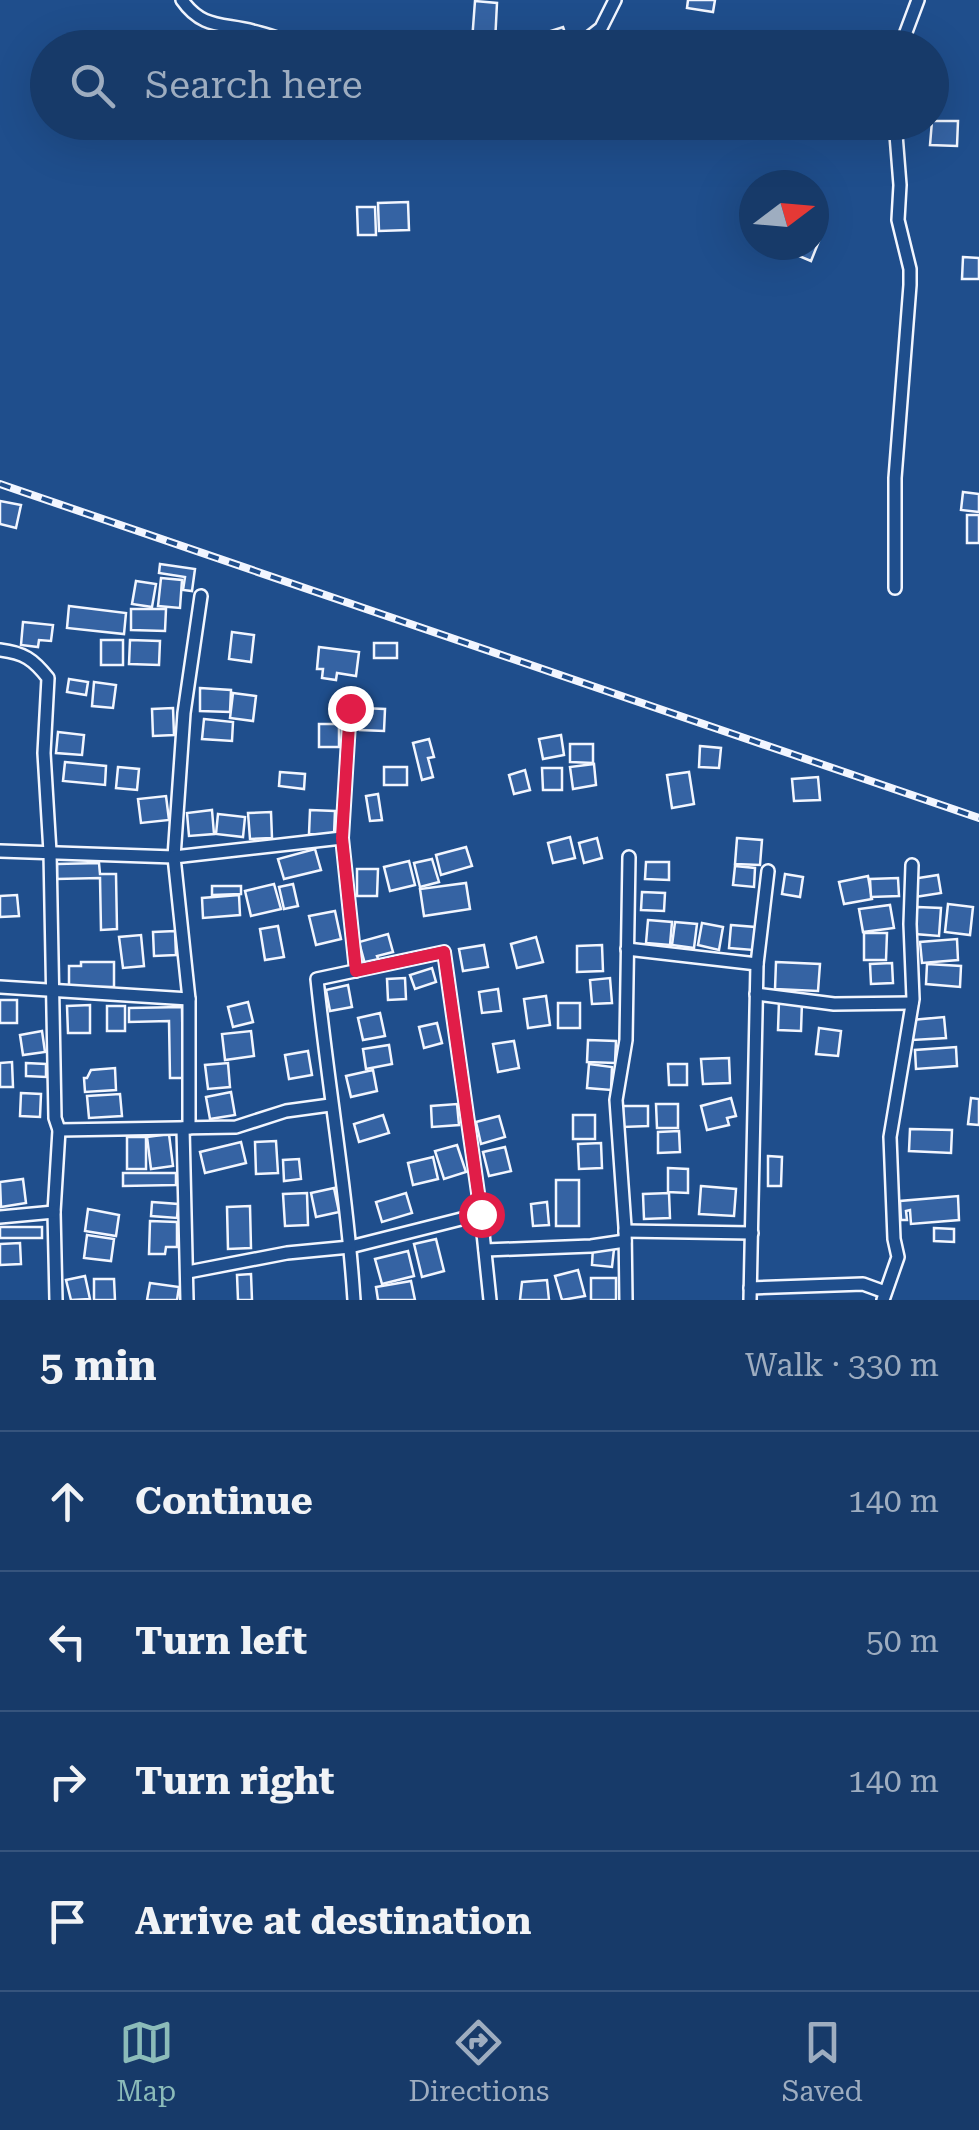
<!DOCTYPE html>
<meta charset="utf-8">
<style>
:root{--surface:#173a69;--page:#244571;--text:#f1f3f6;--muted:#9eadc0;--line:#36547d;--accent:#8bbbb9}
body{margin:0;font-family:"Roboto Serif",serif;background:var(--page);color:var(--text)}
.compass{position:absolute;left:739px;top:170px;width:90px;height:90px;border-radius:50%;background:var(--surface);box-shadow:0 10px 40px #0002;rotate:74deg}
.stop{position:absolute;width:30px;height:30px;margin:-22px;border:8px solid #e11d48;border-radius:50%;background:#fff}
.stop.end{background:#e11d48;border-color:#fff;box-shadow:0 2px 10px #0008}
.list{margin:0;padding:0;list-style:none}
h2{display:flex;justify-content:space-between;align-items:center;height:130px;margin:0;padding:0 40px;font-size:42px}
h2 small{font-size:32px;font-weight:400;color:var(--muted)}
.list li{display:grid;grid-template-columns:65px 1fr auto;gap:30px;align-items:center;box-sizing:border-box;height:140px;padding:0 40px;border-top:2px solid var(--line)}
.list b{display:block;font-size:38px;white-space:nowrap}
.list em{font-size:32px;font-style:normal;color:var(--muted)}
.icon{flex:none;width:55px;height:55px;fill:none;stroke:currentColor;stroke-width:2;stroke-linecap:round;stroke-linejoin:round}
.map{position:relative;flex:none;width:979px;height:1300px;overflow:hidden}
.search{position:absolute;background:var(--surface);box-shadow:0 10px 40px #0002;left:30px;right:30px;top:30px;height:110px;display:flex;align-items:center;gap:25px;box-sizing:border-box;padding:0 35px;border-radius:55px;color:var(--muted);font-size:38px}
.sheet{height:690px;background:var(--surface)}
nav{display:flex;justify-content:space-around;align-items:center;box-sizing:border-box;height:140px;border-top:2px solid var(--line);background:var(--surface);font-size:28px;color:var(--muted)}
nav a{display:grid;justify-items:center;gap:5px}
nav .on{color:var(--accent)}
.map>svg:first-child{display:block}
.building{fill:#3563a3;stroke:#f2f6ff;stroke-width:2.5}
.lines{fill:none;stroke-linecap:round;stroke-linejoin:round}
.street-casing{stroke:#f2f6ff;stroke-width:16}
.street{stroke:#1f4e8c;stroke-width:11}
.rail-casing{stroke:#f2f6ff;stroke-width:8}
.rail{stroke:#1f4e8c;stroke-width:4;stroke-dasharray:11;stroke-linecap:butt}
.route{stroke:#e11d48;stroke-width:12}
</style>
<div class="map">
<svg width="979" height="1300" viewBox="0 0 979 1300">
<rect width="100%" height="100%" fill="#1f4e8c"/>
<g class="building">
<polygon points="688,0 715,0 713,12 687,8"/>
<polygon points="475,1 497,3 495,43 472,41"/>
<polygon points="563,27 570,48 524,48 522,40"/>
<polygon points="932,121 958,121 957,146 930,145"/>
<polygon points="408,202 409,230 379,231 378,203"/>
<polygon points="357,207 375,207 376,235 358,235"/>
<polygon points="814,239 819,241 811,261 773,245 814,245"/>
<polygon points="963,257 979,258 979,279 962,279"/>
<polygon points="963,492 979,494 979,512 961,510"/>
<polygon points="0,501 21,505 16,528 0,524"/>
<rect x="967" y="515" width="12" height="28"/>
<polygon points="160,564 195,569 192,591 183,590 185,577 159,573"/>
<polygon points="161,578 182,580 180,608 158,606"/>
<polygon points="136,581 156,584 152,607 132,604"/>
<polygon points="69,606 126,613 124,634 67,628"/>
<polygon points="131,609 166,609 165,631 131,630"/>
<polygon points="23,622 53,625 51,641 39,640 38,647 21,645"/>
<polygon points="232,632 254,635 251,662 229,659"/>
<rect x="101" y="640" width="22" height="25"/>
<polygon points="130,640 160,641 159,665 129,664"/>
<rect x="374" y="643" width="23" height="15"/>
<polygon points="319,647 359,652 356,676 337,673 336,680 322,678 323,669 317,669"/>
<polygon points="69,679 88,682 86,695 67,692"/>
<polygon points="94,682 116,685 113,708 92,706"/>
<polygon points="200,688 231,690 230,712 200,711"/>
<polygon points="233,693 256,696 253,721 230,718"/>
<polygon points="173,708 174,735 153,736 152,709"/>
<polygon points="361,708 385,709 384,731 360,730"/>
<polygon points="204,719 233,722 232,741 202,739"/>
<rect x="319" y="724" width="20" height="23"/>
<polygon points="58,732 84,735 82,755 56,753"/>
<polygon points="561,735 564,755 543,759 539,739"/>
<polygon points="429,739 434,757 428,758 433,777 422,780 413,743"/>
<polygon points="570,744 593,744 593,763 570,762"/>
<polygon points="700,746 721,748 719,768 699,767"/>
<polygon points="65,762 106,766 105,785 63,781"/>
<polygon points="594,764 596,785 573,789 570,767"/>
<polygon points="118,767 139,769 137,790 116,788"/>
<rect x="384" y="767" width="23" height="18"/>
<polygon points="542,768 562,768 562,790 543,790"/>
<polygon points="525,770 530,790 514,794 509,775"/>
<polygon points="280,772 305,774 304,789 279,786"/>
<polygon points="689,772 694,804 672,808 667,775"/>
<polygon points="818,777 820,800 794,801 792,779"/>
<polygon points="378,794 382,820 370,821 366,796"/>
<polygon points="166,796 169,820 141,823 138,799"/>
<polygon points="212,810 214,834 189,836 187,813"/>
<polygon points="310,810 335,811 334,835 309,834"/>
<polygon points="271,812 272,838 250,839 248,813"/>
<polygon points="218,814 245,817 243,837 216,834"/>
<polygon points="570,837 575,858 553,863 548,843"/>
<polygon points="597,838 602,858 584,863 579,843"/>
<polygon points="737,838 762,840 760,865 735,864"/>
<polygon points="466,847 472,866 441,875 436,855"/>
<polygon points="315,849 321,870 284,879 278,859"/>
<polygon points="432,859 439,882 420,887 414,863"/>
<polygon points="409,861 415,885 390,891 384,867"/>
<polygon points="646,862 669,862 669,880 645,879"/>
<polygon points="99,863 100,874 116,874 117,929 101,930 100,878 57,879 57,864"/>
<polygon points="735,866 755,868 754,887 733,885"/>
<polygon points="357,869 378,869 377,896 357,896"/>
<polygon points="785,874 803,877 800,897 782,894"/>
<polygon points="938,875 941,893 915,897 912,879"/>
<polygon points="868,876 872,899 844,904 839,882"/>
<polygon points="898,878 899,896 871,897 870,879"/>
<polygon points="466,883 470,909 424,916 420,889"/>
<polygon points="274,884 281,909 251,916 245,891"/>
<polygon points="293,884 298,906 284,909 279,887"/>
<polygon points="212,886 241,886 241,894 212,895"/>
<polygon points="642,892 665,893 664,911 641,910"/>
<polygon points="17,895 19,916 0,917 0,896"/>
<polygon points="239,895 240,915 203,918 202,898"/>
<polygon points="948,904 973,907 970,935 945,932"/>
<polygon points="890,905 894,928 863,932 859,909"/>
<polygon points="917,907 941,908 939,936 915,934"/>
<polygon points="335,911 341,939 316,945 309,916"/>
<polygon points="648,920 672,922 670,945 646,943"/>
<polygon points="675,922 697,924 694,948 672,945"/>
<polygon points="702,923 723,927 719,950 698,945"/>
<polygon points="731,925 755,927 753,950 729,948"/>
<polygon points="278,926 284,957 265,960 260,929"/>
<polygon points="175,931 176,955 154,956 153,932"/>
<polygon points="864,933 887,933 886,960 864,960"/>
<polygon points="388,934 393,952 377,956 379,961 365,964 359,942"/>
<polygon points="141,935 144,966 123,968 119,937"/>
<polygon points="536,937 543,962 517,968 511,944"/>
<polygon points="957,939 958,960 922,963 920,942"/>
<polygon points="484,945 488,967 463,971 459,949"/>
<polygon points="602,945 603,971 577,972 577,946"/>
<polygon points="81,962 114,962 114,987 69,987 69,966 81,966"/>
<polygon points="776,962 820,964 818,991 775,989"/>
<polygon points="892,963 893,983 871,984 870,964"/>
<polygon points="927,964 961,966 960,987 926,984"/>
<polygon points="432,968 436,982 415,989 410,975"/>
<polygon points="405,978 406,999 388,1000 387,979"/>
<polygon points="610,978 612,1003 592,1004 590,980"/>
<polygon points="348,985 352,1007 330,1011 326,990"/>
<polygon points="498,989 501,1011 482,1013 479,992"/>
<polygon points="546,996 550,1025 528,1028 524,999"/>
<rect x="0" y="1000" width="17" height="23"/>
<polygon points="779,1001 802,1002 801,1031 778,1030"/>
<polygon points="248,1002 253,1022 233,1027 228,1007"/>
<rect x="558" y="1003" width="22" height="25"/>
<polygon points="90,1005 90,1033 68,1033 67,1006"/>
<rect x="107" y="1006" width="18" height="25"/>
<polygon points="182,1007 183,1078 170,1078 169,1021 129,1022 129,1008"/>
<polygon points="380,1013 385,1036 363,1040 358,1018"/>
<polygon points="944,1017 946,1038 913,1040 912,1020"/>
<polygon points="437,1023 442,1043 424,1048 419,1027"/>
<polygon points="819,1028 841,1031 838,1056 816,1054"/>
<polygon points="42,1031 45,1052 23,1055 20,1035"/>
<polygon points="251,1031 254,1056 225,1060 222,1034"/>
<polygon points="588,1040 616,1041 615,1063 587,1062"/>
<polygon points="514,1041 519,1068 498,1072 493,1044"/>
<polygon points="389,1045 392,1064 366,1069 363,1049"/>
<polygon points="956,1047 957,1066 916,1069 915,1050"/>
<polygon points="308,1051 312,1075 289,1079 285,1055"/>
<polygon points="729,1058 730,1083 703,1084 701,1059"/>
<polygon points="12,1062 13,1087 0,1087 0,1063"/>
<polygon points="26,1063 46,1064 46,1077 26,1076"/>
<polygon points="228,1063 230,1087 208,1089 205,1065"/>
<polygon points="589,1064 612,1067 611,1090 587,1088"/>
<polygon points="668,1064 687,1064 687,1085 669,1085"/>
<polygon points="115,1068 116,1090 85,1092 84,1078 87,1078 91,1070"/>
<polygon points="373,1070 377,1091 351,1097 346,1076"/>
<polygon points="231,1092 235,1115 210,1119 206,1097"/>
<polygon points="21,1093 41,1094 40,1117 20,1116"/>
<polygon points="120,1094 122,1116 89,1118 87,1096"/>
<polygon points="731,1098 736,1116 727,1118 729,1125 707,1130 701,1106"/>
<polygon points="971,1098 979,1099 979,1125 968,1124"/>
<polygon points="457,1104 459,1125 432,1127 431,1106"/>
<polygon points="656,1104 678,1104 678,1128 657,1128"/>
<polygon points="623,1106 648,1106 648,1126 623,1127"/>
<polygon points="383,1115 389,1133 359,1142 354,1124"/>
<rect x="573" y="1115" width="22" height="24"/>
<polygon points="499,1116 505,1137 481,1144 476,1122"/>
<polygon points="910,1129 952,1130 951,1153 909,1151"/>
<polygon points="679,1131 680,1152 658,1153 658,1132"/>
<polygon points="169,1134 173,1166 151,1169 147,1137"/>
<rect x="127" y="1137" width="19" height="32"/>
<polygon points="276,1141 278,1173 256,1174 255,1142"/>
<polygon points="241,1142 246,1163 205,1173 200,1152"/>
<polygon points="601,1143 602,1168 579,1169 578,1144"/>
<polygon points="457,1145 466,1172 444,1179 435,1151"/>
<polygon points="505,1147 511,1171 489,1176 483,1152"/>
<polygon points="768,1156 782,1157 781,1186 768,1186"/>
<polygon points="433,1157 438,1179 413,1185 408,1163"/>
<polygon points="299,1159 301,1179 284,1181 283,1160"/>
<polygon points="668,1168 688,1169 688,1193 668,1192"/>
<polygon points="123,1173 176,1173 176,1185 123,1186"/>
<polygon points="23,1179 26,1203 1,1207 0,1182"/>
<rect x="556" y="1180" width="23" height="46"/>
<polygon points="701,1186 736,1189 734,1216 699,1214"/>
<polygon points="334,1188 339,1212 316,1217 311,1193"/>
<polygon points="307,1193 308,1225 285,1226 283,1194"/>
<polygon points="406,1193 412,1213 382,1222 376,1202"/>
<polygon points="669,1193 670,1218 644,1219 643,1194"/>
<polygon points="958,1196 959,1220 911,1224 910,1210 906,1211 907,1220 901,1220 900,1201"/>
<polygon points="152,1202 178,1204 177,1218 151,1216"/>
<polygon points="547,1202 549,1225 533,1226 531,1204"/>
<polygon points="250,1206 251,1248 228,1249 227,1207"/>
<polygon points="88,1209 119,1215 116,1236 85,1231"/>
<polygon points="150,1221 177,1222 177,1247 166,1247 165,1254 149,1254"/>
<rect x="0" y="1227" width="42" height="11"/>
<polygon points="934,1228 954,1229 954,1242 934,1241"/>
<polygon points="87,1235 114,1239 111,1261 84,1258"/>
<polygon points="436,1239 444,1271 422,1277 414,1244"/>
<polygon points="20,1243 21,1264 0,1265 0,1244"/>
<polygon points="593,1247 614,1249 612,1267 592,1265"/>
<polygon points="408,1251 414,1276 382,1284 375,1259"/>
<polygon points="578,1270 585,1296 562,1300 555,1276"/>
<polygon points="251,1274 252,1300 238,1300 237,1275"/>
<polygon points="85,1276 90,1299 71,1300 66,1280"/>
<rect x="591" y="1278" width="25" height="22"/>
<polygon points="94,1279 114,1279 115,1300 94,1300"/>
<polygon points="547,1280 549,1300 520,1300 522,1282"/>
<polygon points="411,1281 415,1300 378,1300 376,1287"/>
<polygon points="150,1283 179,1287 177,1300 147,1300"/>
</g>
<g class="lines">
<defs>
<g id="street">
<path d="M 182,0 C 202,29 223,23 253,31 C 271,35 289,42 307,48"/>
<polyline points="582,43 601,28 615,0"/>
<polyline points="900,48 918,0"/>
<polyline points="342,122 344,132"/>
<polyline points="895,122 900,185 898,220 910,269 910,285 895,478 895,588"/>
<path d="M 0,650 C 24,653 33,659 48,678 L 44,753 L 50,852 L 55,1118 L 59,1130 L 54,1212 L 56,1300"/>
<polyline points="350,707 342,838 356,971"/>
<polyline points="0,851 174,857 184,713 201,596"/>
<polyline points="627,949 757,964"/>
<polyline points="0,987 189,999"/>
<polyline points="756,994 834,1004 912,1003"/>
<polyline points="183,1128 187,1300"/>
<polyline points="189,1128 189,999 174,857 342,838"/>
<polyline points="59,1130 236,1127 286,1111 330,1105"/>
<polyline points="0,1217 54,1212"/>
<polyline points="625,1231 752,1233"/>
<polyline points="485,1250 591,1246 625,1241"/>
<polyline points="188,1272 287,1253 350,1247 481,1214"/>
<polyline points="750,1288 863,1284 885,1292"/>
<path d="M 354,1300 C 347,1193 328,1086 317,979 L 444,952 L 481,1214 L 490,1300"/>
<polyline points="626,1300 625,1227 616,1100 626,1040 629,857"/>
<polyline points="750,1300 757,964 768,871"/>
<polyline points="883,1300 898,1257 894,1239 890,1137 913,999 910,924 912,865"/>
</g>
</defs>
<use href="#street" class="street-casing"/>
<use href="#street" class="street"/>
<defs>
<polyline id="rail" points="0,484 979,818"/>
</defs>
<use href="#rail" class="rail-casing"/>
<use href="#rail" class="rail"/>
</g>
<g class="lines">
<polyline class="route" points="350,708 342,838 356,971 444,952 481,1214"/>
</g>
</svg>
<svg class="compass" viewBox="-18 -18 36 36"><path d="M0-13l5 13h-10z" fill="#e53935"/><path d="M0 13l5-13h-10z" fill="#9eadc0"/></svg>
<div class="stop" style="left:481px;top:1214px"></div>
<div class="stop end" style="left:350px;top:708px"></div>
<div class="search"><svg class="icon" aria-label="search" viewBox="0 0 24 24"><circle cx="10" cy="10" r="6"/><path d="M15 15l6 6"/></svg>Search here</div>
</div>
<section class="sheet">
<h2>5 min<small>Walk · 330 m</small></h2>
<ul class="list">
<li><svg class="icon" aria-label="ahead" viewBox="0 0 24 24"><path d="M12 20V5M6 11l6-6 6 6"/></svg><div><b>Continue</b></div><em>140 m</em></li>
<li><svg class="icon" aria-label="left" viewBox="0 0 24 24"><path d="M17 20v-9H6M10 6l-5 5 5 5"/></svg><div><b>Turn left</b></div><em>50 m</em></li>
<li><svg class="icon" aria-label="right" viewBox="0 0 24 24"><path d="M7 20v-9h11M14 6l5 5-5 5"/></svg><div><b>Turn right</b></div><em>140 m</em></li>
<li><svg class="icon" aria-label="arrive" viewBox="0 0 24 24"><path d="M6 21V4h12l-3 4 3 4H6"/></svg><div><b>Arrive at destination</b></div></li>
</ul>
</section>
<nav>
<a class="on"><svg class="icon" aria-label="map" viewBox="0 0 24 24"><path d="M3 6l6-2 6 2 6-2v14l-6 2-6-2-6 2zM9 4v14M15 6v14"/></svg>Map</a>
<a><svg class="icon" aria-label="directions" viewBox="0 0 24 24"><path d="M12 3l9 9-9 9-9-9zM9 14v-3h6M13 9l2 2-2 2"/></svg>Directions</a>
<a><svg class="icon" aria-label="saved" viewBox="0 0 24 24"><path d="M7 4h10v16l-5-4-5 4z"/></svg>Saved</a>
</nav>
